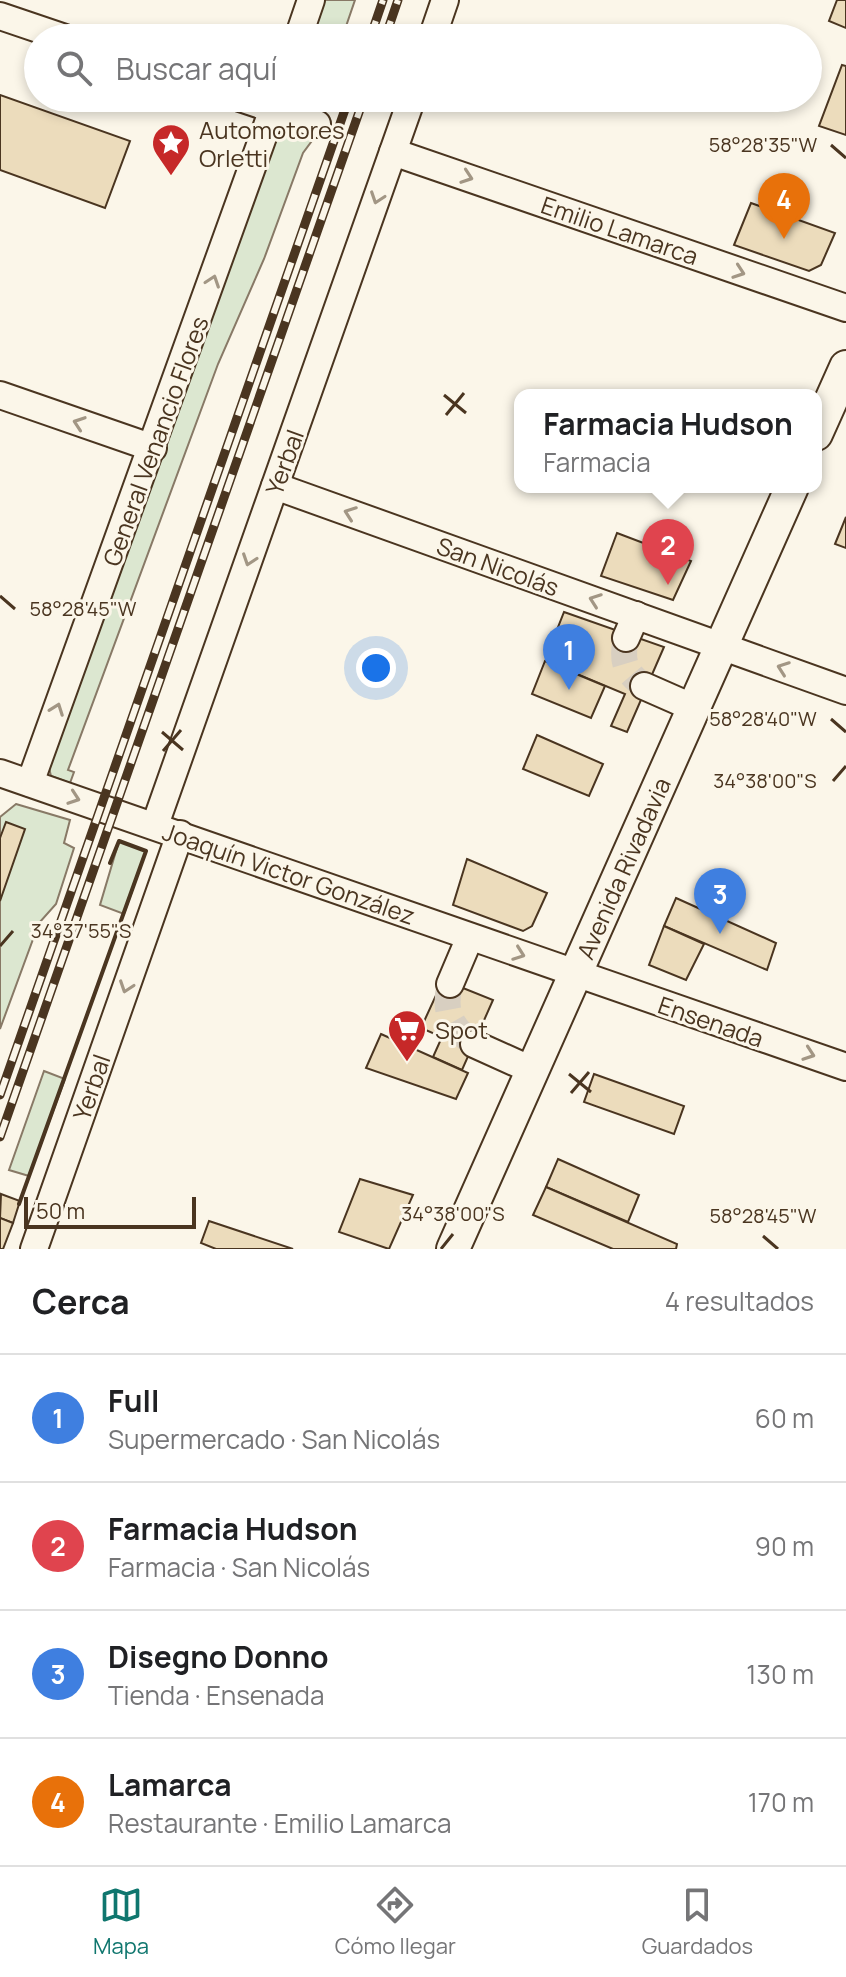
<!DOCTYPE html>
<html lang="es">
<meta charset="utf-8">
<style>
:root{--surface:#fff;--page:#f6f6f6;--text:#202124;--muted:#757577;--line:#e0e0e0;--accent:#0f766e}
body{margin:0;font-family:Manrope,sans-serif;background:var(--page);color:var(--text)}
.scale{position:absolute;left:24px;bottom:20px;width:172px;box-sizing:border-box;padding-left:8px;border:4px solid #4a3520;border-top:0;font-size:22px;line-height:28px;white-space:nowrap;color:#4a3520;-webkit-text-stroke:6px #fbf6e9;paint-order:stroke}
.you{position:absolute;left:376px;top:668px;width:28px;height:28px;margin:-20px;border:6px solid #fff;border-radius:50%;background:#1a73e8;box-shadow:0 0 0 12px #1a73e833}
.badge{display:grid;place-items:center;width:52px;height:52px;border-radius:50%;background:var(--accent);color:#fff;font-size:26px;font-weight:700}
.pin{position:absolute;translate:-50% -66px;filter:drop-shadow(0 2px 4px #0008)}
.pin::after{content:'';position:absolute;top:42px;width:28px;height:24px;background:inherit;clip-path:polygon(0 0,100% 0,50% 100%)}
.popup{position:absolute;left:514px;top:389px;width:308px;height:104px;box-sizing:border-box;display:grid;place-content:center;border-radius:16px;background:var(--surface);filter:drop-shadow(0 2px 6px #0005);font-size:26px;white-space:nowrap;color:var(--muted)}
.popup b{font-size:30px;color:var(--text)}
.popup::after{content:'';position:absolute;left:50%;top:100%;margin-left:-16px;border:16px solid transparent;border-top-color:var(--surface)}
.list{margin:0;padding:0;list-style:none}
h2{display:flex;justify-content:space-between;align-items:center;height:104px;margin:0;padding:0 32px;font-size:34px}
h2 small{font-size:26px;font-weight:400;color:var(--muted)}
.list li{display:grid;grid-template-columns:52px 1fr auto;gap:24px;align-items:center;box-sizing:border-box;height:128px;padding:0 32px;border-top:2px solid var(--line)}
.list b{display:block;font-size:30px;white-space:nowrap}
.list p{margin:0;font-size:26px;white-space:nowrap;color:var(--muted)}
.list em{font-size:26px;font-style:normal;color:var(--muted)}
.icon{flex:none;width:44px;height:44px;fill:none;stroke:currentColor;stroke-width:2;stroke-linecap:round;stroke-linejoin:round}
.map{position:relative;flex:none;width:846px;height:1249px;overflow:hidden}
.search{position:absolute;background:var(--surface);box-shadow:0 4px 12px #0003;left:24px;right:24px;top:24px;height:88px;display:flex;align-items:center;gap:20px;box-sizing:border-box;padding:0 28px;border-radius:44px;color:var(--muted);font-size:30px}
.sheet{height:616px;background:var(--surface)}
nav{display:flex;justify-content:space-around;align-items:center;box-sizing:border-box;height:112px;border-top:2px solid var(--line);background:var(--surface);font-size:22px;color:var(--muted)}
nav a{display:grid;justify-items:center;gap:4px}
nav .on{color:var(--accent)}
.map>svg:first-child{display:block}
.green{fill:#dce7d0;stroke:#887966;stroke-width:2}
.building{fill:#ecdcbc;stroke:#4a3520;stroke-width:2}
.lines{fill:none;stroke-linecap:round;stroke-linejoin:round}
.minor-tunnel{stroke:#d8cfc1;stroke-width:26;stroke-dasharray:26 13;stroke-linecap:butt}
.minor-casing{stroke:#4a3520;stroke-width:30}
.major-casing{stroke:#4a3520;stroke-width:36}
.minor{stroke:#fbf6e9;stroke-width:26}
.major{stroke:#fbf6e9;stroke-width:32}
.rail-casing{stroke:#4a3520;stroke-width:9}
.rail{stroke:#fbf6e9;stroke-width:6;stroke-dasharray:18;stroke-linecap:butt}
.wall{stroke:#4a3520;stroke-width:4}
.oneway{stroke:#a29684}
.ticks{fill:none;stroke:#4a3520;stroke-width:3}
.labels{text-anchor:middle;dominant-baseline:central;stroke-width:6;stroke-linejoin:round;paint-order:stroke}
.poi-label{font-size:24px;fill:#4a3520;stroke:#fbf6e9;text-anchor:start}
.street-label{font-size:24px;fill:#4a3520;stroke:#fbf6e9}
.ticks-label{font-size:20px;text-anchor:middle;fill:#4a3520;stroke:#fbf6e9;stroke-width:6;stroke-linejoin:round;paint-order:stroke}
</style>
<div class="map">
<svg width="846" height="1249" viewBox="0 0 846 1249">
<rect width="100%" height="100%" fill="#fbf6e9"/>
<g class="green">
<polygon points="320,0 355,0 342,38 307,38"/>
<polygon points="276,128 314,138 303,153 264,259 218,364 68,770 74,772 70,783 51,776 49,768"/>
<polygon points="16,804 70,820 64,843 74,848 56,904 39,923 0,1029 0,817"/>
<polygon points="119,841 146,851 124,914 100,905"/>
<polygon points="44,1071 65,1079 29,1176 9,1170"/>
</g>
<g class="building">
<polygon points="837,0 846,0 846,28 829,21"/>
<polygon points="842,65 846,66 846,135 819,126"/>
<polygon points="0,95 130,141 105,208 0,170"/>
<polygon points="751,203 835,233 821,265 809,271 734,245"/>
<polygon points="846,517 846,548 835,544"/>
<polygon points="617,533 691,561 673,600 601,576"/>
<polygon points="564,612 664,647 627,732 611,726 625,694 572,672 579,656 551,645"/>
<polygon points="545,661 605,686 591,718 532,694"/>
<polygon points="537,735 603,764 589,796 523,769"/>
<polygon points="6,822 25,829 0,901 0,838"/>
<polygon points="467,859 547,893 532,926 523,931 453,905"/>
<polygon points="676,898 776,943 767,970 664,926"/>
<polygon points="664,926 704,944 686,980 649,965"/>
<polygon points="443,980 493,1000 462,1070 433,1057 442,1037 421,1028"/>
<polygon points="381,1034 468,1073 456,1099 366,1068"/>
<polygon points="594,1074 684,1106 674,1134 584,1102"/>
<polygon points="558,1159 639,1195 628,1222 546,1187"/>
<polygon points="360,1179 413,1195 389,1249 339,1232"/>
<polygon points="546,1187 677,1244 676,1249 613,1249 533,1215"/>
<polygon points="1,1194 20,1201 13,1223 0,1218"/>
<polygon points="0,1218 13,1223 3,1249 0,1249"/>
<polygon points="209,1221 293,1249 216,1249 201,1243"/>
</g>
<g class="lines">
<g class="minor-tunnel">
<path d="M 626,638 C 621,662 625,672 644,686"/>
<path d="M 450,984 C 443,1012 451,1027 474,1044"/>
</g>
<defs>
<g id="minor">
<polyline points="0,16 65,38"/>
<polyline points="298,38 311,0"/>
<polyline points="432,38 445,0"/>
<polyline points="240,98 317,124"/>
<polyline points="393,152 846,308"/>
<polyline points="0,395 153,448"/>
<polyline points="275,486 846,691"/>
<polyline points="626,638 636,615"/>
<polyline points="644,686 694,708"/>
<polyline points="0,773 846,1067"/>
<polyline points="30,783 277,98"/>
<polyline points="155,825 412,98"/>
<polyline points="450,984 470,937"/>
<polyline points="474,1044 534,1071"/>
<polyline points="34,1249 180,834"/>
</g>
<g id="major">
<polyline points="816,434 846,367"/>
<polyline points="453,1249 792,487"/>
</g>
</defs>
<use href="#minor" class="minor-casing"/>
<use href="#major" class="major-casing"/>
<use href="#minor" class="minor"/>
<use href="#major" class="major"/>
<defs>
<g id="rail">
<polyline points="370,38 383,0"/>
<polyline points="385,38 398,0"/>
<polyline points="0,1095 349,98"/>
<polyline points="0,1137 364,98"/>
</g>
</defs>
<use href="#rail" class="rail-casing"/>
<use href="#rail" class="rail"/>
<polyline class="wall" points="19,1204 146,851 119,841 110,863"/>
</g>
<defs><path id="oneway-chevron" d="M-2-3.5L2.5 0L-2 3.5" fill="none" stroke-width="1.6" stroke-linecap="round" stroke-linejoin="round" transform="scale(2)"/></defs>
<g class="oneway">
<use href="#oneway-chevron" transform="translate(467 177) rotate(19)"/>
<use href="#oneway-chevron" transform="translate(377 198) rotate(109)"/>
<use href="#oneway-chevron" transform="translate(739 272) rotate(19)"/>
<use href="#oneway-chevron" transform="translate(213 281) rotate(-71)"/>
<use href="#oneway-chevron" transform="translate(79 423) rotate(-161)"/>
<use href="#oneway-chevron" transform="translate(350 513) rotate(-160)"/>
<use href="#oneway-chevron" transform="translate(249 560) rotate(109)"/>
<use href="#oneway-chevron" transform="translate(595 600) rotate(-160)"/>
<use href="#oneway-chevron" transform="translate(783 668) rotate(-160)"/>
<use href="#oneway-chevron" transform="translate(57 709) rotate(-70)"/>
<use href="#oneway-chevron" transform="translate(74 798) rotate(19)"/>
<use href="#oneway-chevron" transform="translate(519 954) rotate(20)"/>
<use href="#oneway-chevron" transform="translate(126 987) rotate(109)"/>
<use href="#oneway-chevron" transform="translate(809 1054) rotate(19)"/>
</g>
<path class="ticks" d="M 831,145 L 846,158M 444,395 L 466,413M 446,415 L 464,393M 0,596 L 15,609M 831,719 L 846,732M 162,732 L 183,750M 163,751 L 181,730M 833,781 L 846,766M 0,946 L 13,931M 569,1074 L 591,1092M 571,1093 L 589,1072M 763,1236 L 778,1249M 441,1249 L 453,1234"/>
<defs>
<symbol id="sight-pin" viewBox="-11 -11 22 30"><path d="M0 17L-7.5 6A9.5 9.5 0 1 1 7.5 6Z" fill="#c62828" stroke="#fbf6e9"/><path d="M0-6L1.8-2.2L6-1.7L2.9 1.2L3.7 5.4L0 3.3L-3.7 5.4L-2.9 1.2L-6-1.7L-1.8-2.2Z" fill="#fff"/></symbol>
<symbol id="supermarket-pin" viewBox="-11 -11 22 30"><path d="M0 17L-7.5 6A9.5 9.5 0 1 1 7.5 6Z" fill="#c62828" stroke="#fbf6e9"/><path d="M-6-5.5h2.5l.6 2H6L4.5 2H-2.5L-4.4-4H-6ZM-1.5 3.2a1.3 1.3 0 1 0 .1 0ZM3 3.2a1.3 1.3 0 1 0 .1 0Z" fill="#fff"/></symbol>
</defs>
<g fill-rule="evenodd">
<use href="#sight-pin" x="149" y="121" width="44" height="60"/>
<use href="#supermarket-pin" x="385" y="1007" width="44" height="60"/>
</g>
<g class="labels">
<g class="poi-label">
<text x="199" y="129">Automotores<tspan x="199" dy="28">Orletti</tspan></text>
<text x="435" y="1029">Spot</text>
</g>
<g class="street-label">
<text transform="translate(620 230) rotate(19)">Emilio Lamarca</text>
<text transform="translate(155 441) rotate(-70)">General Venancio Flores</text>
<text transform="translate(284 462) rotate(-70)">Yerbal</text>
<text transform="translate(498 566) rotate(20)">San Nicolás</text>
<text transform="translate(623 868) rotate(-66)">Avenida Rivadavia</text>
<text transform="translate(289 873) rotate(19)">Joaquín Victor González</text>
<text transform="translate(711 1021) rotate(19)">Ensenada</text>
<text transform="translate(91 1087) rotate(-71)">Yerbal</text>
</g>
</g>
<g class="ticks-label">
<text x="763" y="152">58°28'35"W</text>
<text x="83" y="616">58°28'45"W</text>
<text x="763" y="726">58°28'40"W</text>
<text x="765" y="788">34°38'00"S</text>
<text x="81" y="938">34°37'55"S</text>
<text x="453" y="1221">34°38'00"S</text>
<text x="763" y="1223">58°28'45"W</text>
</g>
</svg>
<div class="scale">50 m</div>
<div class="you"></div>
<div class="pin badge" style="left:569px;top:690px;background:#3f7fe0">1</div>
<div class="pin badge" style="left:668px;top:585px;background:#e0444e">2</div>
<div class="popup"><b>Farmacia Hudson</b>Farmacia</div>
<div class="pin badge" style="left:720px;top:934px;background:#3f7fe0">3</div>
<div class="pin badge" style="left:784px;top:239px;background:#e8710a">4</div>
<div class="search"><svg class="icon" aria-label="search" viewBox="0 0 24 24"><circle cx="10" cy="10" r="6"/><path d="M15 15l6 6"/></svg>Buscar aquí</div>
</div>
<section class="sheet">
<h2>Cerca<small>4 resultados</small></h2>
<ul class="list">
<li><span class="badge" style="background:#3f7fe0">1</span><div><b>Full</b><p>Supermercado · San Nicolás</p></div><em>60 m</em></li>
<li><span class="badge" style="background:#e0444e">2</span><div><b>Farmacia Hudson</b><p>Farmacia · San Nicolás</p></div><em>90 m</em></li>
<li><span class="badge" style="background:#3f7fe0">3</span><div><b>Disegno Donno</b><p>Tienda · Ensenada</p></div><em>130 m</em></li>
<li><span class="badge" style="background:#e8710a">4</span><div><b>Lamarca</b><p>Restaurante · Emilio Lamarca</p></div><em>170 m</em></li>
</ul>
</section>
<nav>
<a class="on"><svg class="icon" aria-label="map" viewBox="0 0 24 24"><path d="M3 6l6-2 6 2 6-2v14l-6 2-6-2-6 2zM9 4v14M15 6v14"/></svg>Mapa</a>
<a><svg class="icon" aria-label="directions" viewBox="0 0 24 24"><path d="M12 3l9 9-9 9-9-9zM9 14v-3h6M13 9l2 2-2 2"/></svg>Cómo llegar</a>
<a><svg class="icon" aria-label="saved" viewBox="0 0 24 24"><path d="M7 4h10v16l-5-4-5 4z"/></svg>Guardados</a>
</nav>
